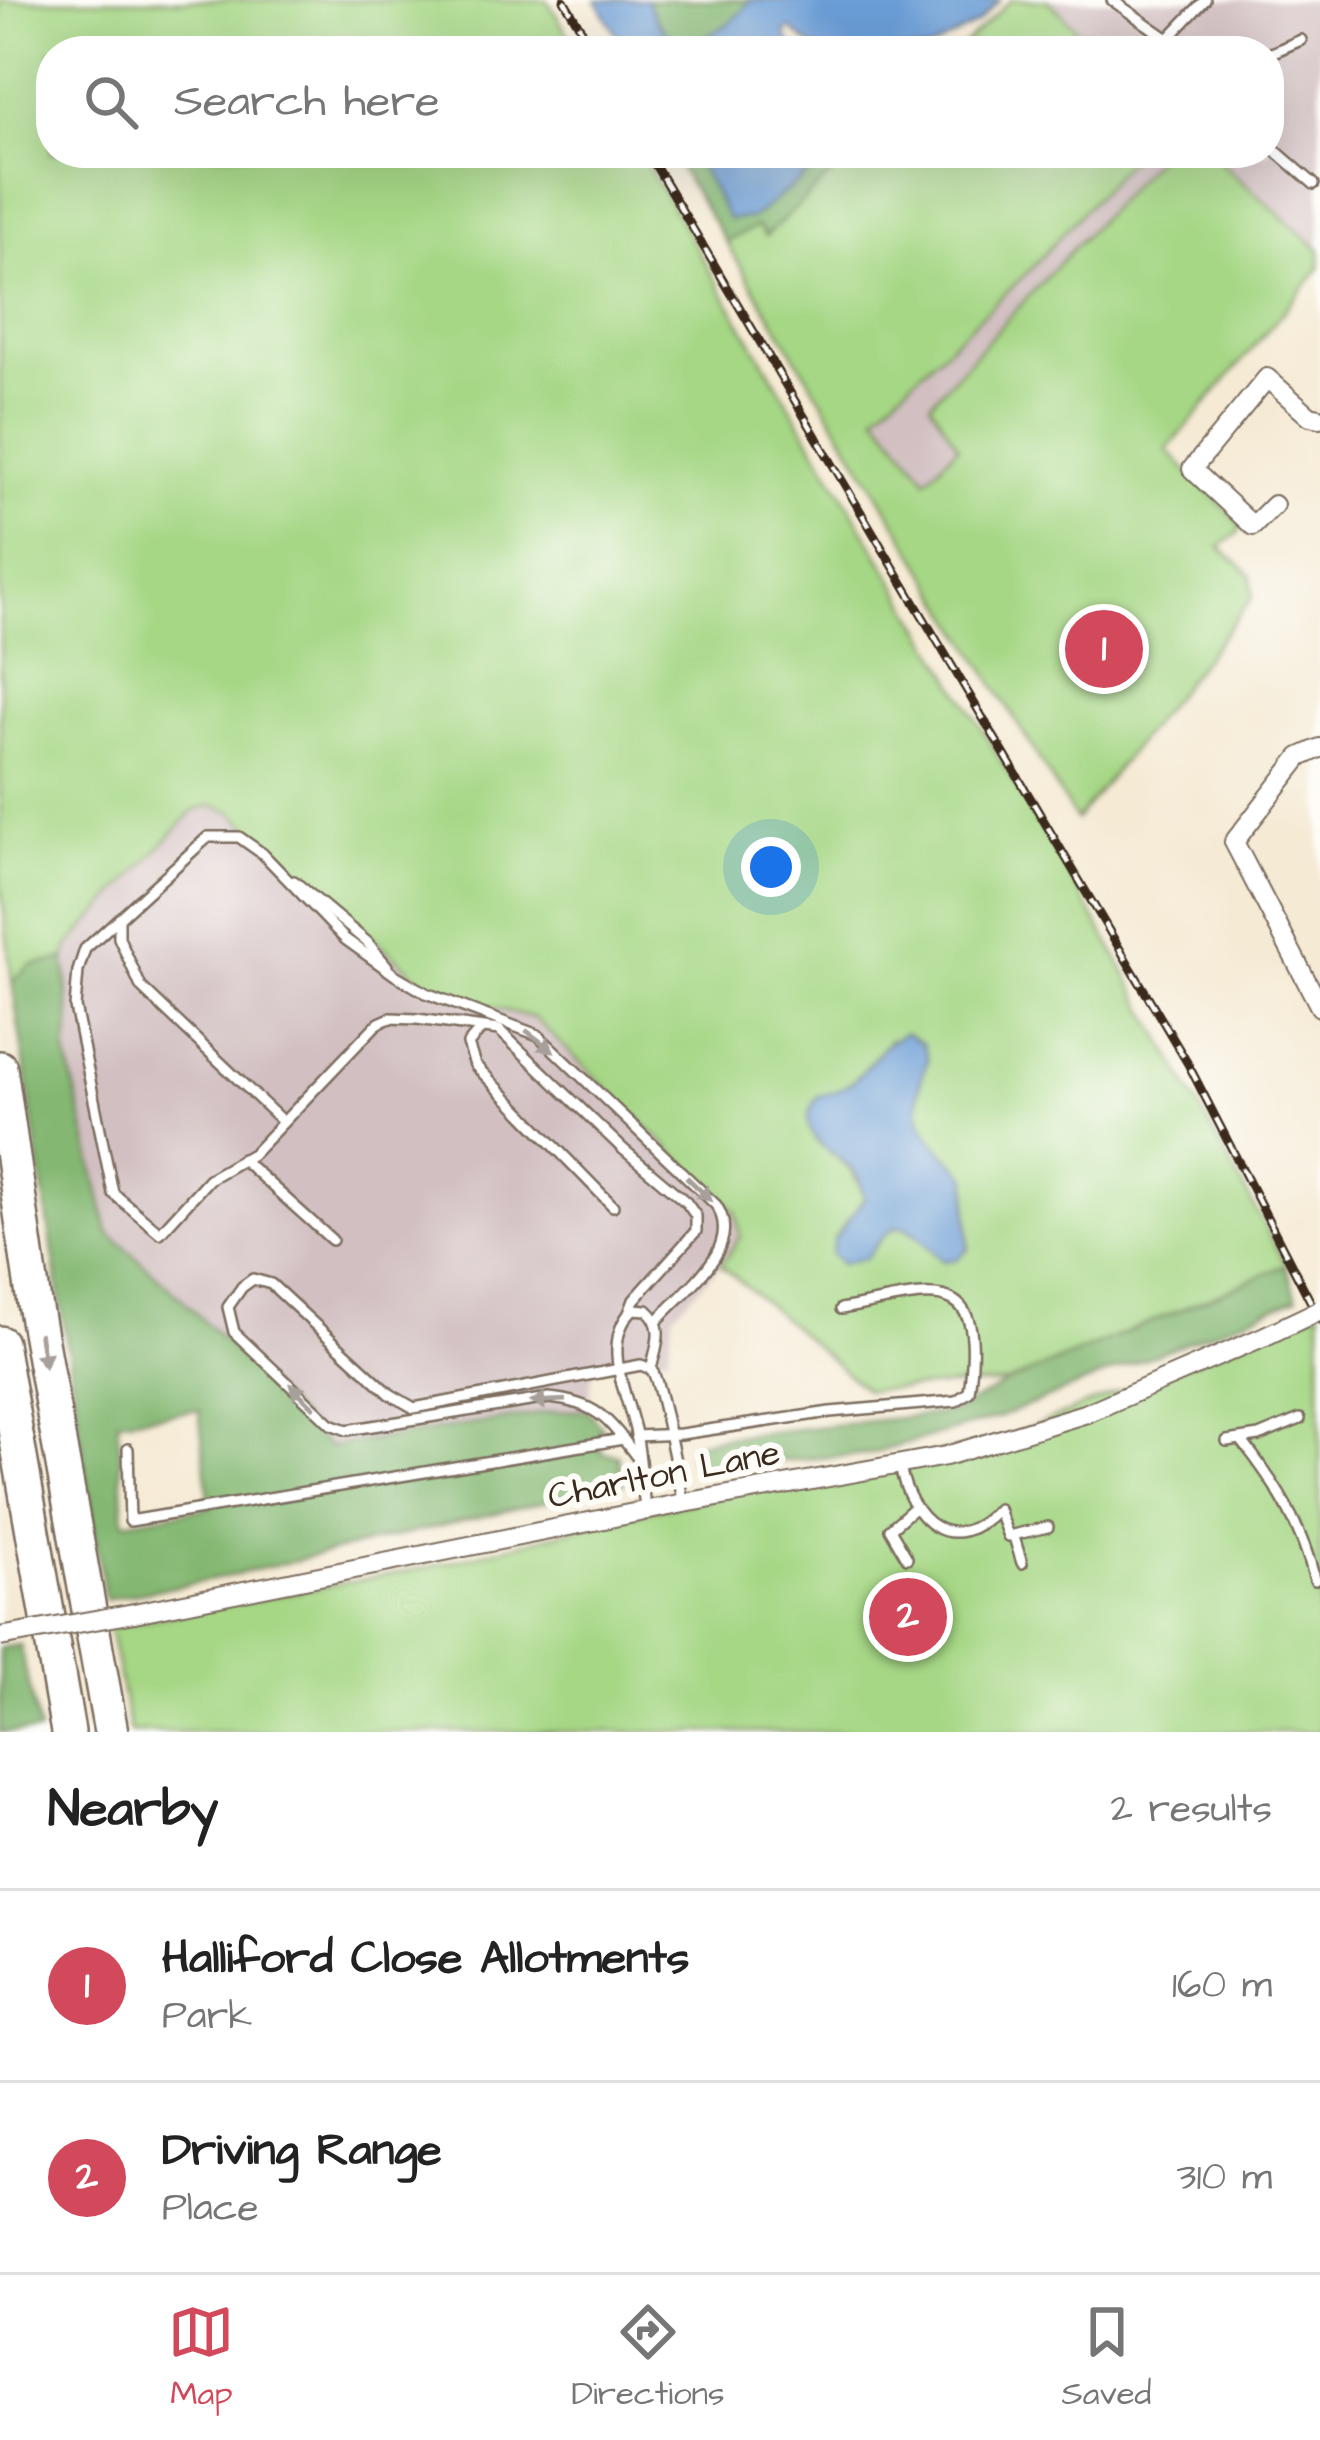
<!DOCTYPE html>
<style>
:root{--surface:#fff;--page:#f6f6f6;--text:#222;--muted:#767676;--line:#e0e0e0;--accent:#d1495b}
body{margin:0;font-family:"Architects Daughter",sans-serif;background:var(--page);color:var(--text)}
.you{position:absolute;left:771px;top:867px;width:42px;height:42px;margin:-30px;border:9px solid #fff;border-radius:50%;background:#1a73e8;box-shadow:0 0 0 18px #1a73e833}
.badge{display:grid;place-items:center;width:78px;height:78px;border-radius:50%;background:var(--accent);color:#fff;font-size:39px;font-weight:700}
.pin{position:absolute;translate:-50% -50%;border:6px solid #fff;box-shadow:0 3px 12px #0006}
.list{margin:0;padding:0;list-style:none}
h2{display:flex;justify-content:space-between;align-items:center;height:156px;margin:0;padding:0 48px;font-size:51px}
h2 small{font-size:39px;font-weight:400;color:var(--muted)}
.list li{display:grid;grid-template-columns:78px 1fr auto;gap:36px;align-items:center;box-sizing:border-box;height:192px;padding:0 48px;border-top:3px solid var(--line)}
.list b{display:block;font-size:45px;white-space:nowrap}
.list p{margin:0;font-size:39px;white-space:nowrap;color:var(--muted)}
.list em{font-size:39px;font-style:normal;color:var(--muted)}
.icon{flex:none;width:66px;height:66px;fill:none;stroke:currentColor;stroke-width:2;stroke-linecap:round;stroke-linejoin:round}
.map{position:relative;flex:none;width:1320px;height:1732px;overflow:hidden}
.search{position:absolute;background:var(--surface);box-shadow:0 12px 48px #0002;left:36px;right:36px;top:36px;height:132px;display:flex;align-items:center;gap:30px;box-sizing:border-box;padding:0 42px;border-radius:48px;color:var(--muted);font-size:45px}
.sheet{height:540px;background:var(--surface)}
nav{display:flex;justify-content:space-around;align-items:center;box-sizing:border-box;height:168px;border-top:3px solid var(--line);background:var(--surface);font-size:33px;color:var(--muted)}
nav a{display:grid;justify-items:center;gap:6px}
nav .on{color:var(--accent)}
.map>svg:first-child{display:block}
.industrial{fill:#d2bfc1}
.green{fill:#a6d785;stroke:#708052;stroke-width:3;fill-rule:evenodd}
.forest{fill:#84b872;stroke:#607148;stroke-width:3;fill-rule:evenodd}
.water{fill:#6b9dd6;stroke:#53647a;stroke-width:3}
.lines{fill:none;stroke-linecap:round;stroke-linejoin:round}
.service-casing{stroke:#7c6d5e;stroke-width:14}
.minor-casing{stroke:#7c6d5e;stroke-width:22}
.motorway-casing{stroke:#7c6d5e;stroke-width:38}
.service{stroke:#fff;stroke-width:9}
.minor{stroke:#fff;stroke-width:18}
.motorway{stroke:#fff;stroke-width:33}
.rail-casing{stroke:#3b2a1e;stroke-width:9}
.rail{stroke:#fdfcf7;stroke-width:4.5;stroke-dasharray:14;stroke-linecap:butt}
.minor-bridge-casing{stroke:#7c6d5e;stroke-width:22;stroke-linecap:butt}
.minor-bridge{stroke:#fff;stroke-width:18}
.oneway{fill:#a79f9a}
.labels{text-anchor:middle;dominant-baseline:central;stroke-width:12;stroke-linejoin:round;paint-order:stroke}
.street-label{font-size:36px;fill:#3b2a1e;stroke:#fdfcf7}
</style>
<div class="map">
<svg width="1320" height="1732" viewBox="0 0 1320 1732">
<rect width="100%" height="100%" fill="#fdfcf7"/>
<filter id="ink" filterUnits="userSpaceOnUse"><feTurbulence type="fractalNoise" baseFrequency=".00833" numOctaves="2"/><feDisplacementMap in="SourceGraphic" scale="24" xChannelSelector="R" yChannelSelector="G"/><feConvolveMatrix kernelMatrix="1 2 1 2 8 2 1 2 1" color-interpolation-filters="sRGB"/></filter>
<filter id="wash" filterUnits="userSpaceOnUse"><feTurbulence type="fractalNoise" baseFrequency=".004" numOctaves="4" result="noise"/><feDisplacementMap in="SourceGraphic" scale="48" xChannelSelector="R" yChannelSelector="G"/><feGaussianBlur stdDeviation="2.7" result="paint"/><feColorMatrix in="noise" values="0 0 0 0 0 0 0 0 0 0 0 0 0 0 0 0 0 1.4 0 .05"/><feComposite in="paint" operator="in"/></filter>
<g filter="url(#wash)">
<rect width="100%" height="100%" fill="#f5ead4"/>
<g class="industrial">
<polygon points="1048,0 1320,0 1320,250 1210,153 1269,153 1269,51 1098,51"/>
<polygon points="1135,153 1161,153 931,403 958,446 927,479 875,414 1029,271"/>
<polygon points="212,805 232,811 428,986 455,997 534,1017 735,1211 740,1236 721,1265 674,1313 668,1355 594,1364 587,1410 552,1412 329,1447 177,1294 108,1232 66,1050 70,1025 65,959 70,944 194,810"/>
</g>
<g class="green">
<path d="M 0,0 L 547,0 L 578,51 L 51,51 L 51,153 L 640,153 L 1109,943 L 1286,1265 L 1007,1383 L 866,1390 L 721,1265 L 740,1236 L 735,1211 L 534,1018 L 455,997 L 428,986 L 232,812 L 212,805 L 194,810 L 70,944 L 65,959 L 31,965 L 12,982 L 0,879 ZM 890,1039 L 928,1060 C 902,1121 928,1135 968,1177 L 968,1249 L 943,1261 C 903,1225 902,1209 866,1258 L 841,1263 L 834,1238 L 864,1199 C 858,1170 837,1158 815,1140 L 837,1093 L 855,1082 Z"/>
<polygon points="1011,0 1048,0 1098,51 958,51"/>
<polygon points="852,153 1135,153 1029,271 876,414 927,479 958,446 930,403 1161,153 1210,153 1320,250 1320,268 1167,450 1240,524 1238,533 1220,547 1251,575 1253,597 1076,820 726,242 757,226 765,236"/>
<polygon points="1320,1310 1320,1732 130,1732 109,1627 430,1567 645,1511 993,1443"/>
</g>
<g class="forest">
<path d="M 647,0 L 750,0 C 733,26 712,34 684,46 C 666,37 654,19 647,0 Z"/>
<polygon points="670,153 693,153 729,219 752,218 835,153 854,153 766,236 757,226 726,242"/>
<path d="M 65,959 L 70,1025 L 66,1050 L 108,1232 L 177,1294 L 329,1447 L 552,1412 L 587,1410 L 603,1429 L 599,1432 L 601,1452 L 618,1455 L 623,1483 L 217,1579 L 105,1599 L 12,982 L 31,965 ZM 199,1410 L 210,1507 L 124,1522 L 118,1420 Z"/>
<polygon points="1286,1265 1297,1298 1000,1417 871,1454 698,1467 689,1457 696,1443 716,1438 953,1412 1007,1383"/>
<polygon points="20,1645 39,1732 0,1732 0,1648"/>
</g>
<g class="water">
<path d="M 596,0 L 647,0 C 654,19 666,37 684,46 C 711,34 734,26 750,0 L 1000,0 L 977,24 L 927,51 L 817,51 L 791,29 L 785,31 L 789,42 L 799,51 L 626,51 Z"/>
<polygon points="693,153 835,153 752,218 728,219"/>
<path d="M 905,1033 L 923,1044 L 928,1060 C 902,1121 928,1136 968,1177 L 968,1249 L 957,1259 L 943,1261 C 904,1225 902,1208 866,1258 L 841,1264 L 831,1254 L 834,1239 L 864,1199 C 862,1189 861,1179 854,1172 C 832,1147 789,1136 818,1096 C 869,1087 865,1051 905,1033 Z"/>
</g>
</g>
<g filter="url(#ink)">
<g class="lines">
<defs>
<g id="service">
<polyline points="1112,0 1168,39"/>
<polyline points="1181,51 1168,39 1205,0"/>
<polyline points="1269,54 1301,40"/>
<polyline points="1269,145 1314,184"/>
<polyline points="294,881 367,942 387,966"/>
<polyline points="119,918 119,938 141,987 282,1121"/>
<polyline points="379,1023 390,1018 417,1019 499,1030 623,1149 686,1202 696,1216 696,1231 634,1300 629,1313"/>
<path d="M 375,1026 L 254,1153 L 209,1179 L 160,1233 L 113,1193 L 75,1007 L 78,971 L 85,949 L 208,837 L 239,837 L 263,854 L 345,939 L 395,975 L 426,993 L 538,1035 L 716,1205 C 745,1248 684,1290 657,1321"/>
<polyline points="481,1029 468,1044 475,1065 613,1206"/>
<polyline points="242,1159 332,1240"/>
<path d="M 636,1436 L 681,1434 L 830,1412 L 956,1401 L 969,1392 C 987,1267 933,1292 841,1309"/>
<polyline points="1227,1441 1259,1436 1300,1419"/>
<path d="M 1242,1441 C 1277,1485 1301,1525 1315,1580"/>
<polyline points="128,1449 130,1521 623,1439"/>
<path d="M 639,1460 C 610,1422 600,1403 549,1398 L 347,1430 L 331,1424 L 234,1332 L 228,1307 L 242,1287 L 253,1279 L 271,1284 L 390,1394 L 414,1408 L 641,1365 L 651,1369"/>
<path d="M 900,1466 C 910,1520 951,1559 998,1509 L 1008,1536 L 1048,1527"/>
<path d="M 645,1509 C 642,1484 641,1458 636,1434 C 628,1394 599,1344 633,1309 L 647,1310 C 666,1326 656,1347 651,1369 C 660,1378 678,1480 684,1503"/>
<polyline points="1014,1537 1022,1563"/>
<polyline points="907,1558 890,1529 914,1508"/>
</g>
<g id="minor">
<polyline points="1274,505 1253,526 1192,469 1267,378 1310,416 1320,418"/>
<polyline points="1320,748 1300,757 1234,842 1320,1007"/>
<polyline points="134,1613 684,1503 946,1456 1087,1413 1265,1336"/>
</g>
<g id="motorway">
<polyline points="0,1068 34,1303 111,1732"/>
<polyline points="0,1343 68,1732"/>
</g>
</defs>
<use href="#service" class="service-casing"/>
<use href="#minor" class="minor-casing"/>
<use href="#motorway" class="motorway-casing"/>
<use href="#service" class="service"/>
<use href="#minor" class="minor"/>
<use href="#motorway" class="motorway"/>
<defs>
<g id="rail">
<polyline points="564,0 594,51"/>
<polyline points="648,153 1188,1064 1320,1320"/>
</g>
</defs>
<use href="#rail" class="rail-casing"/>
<use href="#rail" class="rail"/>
<defs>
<g id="minor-bridge">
<polyline points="1265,1336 1320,1310"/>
<polyline points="0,1637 134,1613"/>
</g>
</defs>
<use href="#minor-bridge" class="minor-bridge-casing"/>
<use href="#minor-bridge" class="minor-bridge"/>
</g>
<defs><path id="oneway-solid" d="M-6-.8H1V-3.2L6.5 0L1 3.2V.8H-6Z" transform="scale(3)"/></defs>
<g class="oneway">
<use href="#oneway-solid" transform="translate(540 1041) rotate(37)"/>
<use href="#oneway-solid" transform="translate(699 1189) rotate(44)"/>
<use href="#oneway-solid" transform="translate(42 1350) rotate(81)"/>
<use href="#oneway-solid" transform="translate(302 1396) rotate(-136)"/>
<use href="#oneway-solid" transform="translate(548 1401) rotate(177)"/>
</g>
</g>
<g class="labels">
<g class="street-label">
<text transform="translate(664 1475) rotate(-11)">Charlton Lane</text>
</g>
</g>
</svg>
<div class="you"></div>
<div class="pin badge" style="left:1104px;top:649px">1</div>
<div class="pin badge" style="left:908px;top:1617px">2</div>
<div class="search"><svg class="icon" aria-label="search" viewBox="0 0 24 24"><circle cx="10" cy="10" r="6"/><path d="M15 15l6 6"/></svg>Search here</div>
</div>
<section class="sheet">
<h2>Nearby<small>2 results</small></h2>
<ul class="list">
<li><span class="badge">1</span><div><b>Halliford Close Allotments</b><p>Park</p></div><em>160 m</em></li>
<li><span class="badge">2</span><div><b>Driving Range</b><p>Place</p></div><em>310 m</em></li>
</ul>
</section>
<nav>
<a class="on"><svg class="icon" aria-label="map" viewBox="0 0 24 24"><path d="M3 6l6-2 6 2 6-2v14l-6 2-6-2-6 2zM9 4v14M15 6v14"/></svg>Map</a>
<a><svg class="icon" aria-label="directions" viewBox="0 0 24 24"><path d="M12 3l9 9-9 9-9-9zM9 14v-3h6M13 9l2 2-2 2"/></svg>Directions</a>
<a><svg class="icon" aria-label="saved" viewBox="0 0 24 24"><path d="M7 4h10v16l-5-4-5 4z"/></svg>Saved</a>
</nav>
